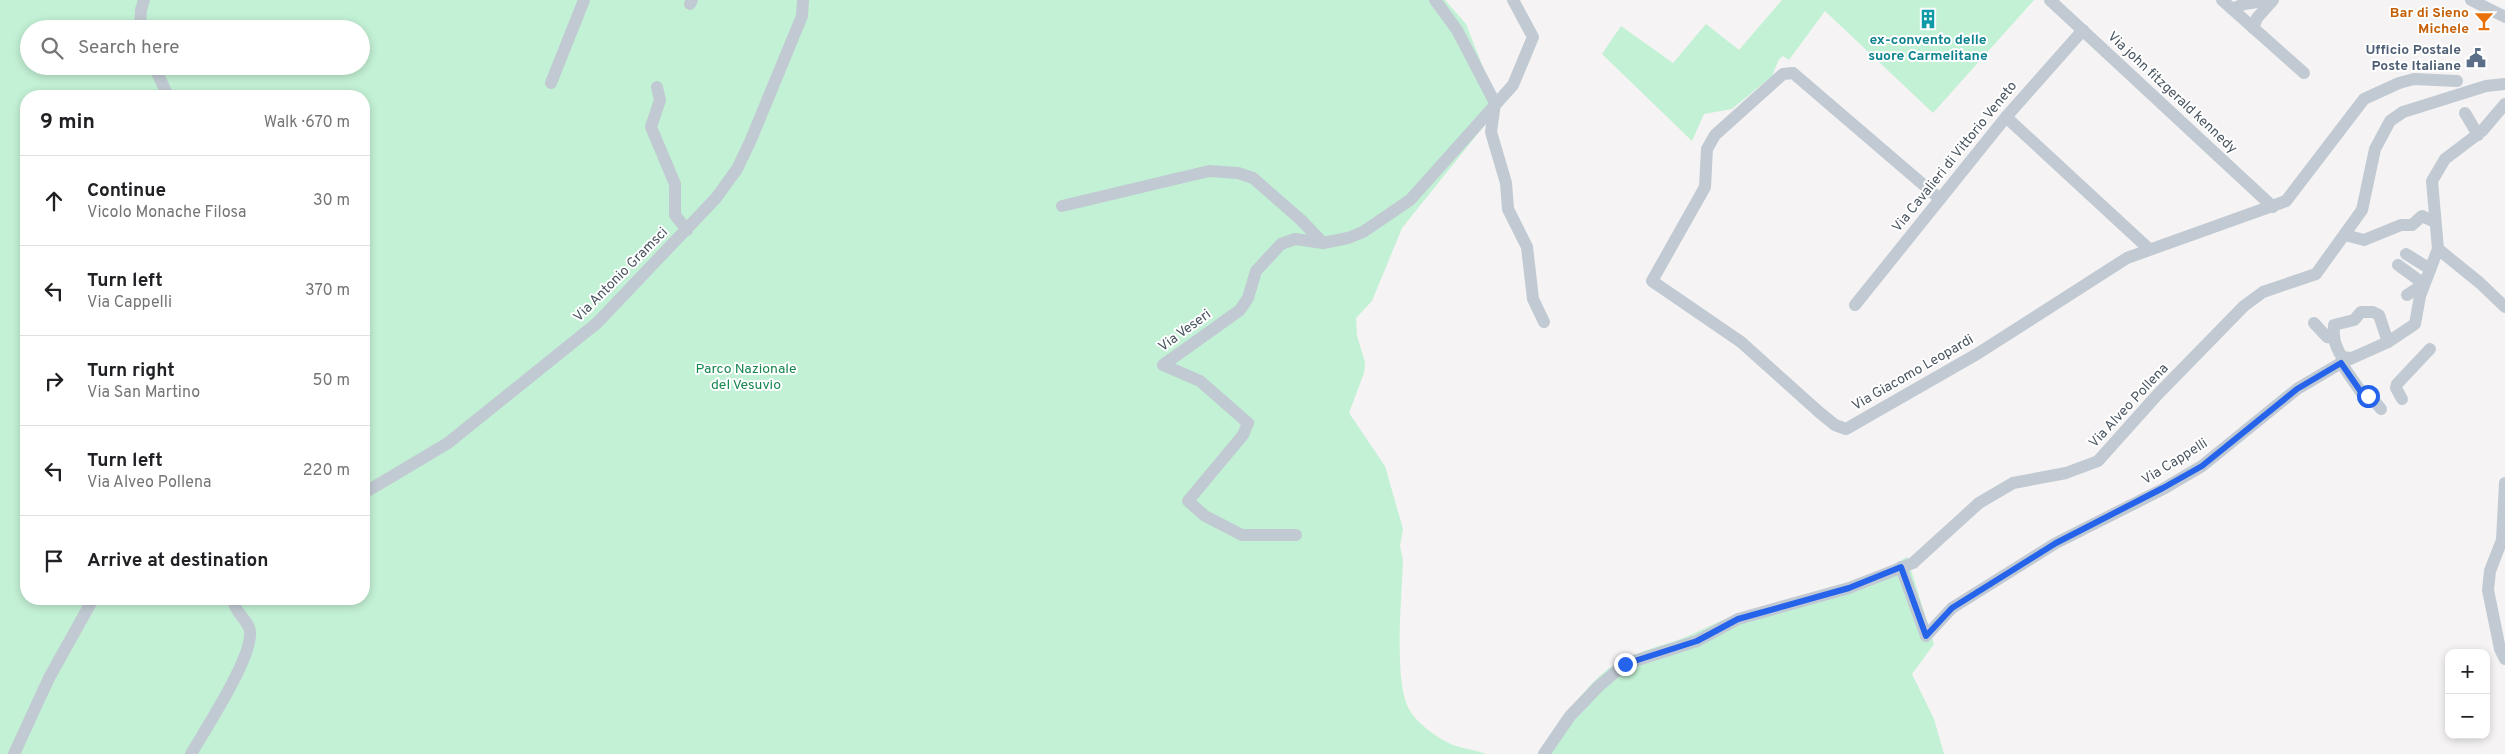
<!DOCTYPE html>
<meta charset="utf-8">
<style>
:root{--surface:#fff;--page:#f2f2f2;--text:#202124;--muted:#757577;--line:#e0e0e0}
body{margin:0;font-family:Overpass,sans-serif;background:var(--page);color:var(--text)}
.controls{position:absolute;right:15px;bottom:15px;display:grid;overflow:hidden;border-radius:10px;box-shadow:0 2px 8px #0003}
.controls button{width:45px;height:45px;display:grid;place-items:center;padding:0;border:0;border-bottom:1px solid var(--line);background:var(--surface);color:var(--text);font:25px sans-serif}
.stop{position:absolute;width:15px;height:15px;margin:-11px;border:4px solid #2563eb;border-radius:50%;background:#fff}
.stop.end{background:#2563eb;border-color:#fff;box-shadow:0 1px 5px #0008}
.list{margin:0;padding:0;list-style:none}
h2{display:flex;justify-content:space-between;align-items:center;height:65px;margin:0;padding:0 20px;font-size:21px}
h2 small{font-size:16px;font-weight:400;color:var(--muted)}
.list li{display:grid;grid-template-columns:32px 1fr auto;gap:15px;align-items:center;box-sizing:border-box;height:90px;padding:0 20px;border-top:1px solid var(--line)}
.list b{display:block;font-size:19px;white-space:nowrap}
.list p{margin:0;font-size:16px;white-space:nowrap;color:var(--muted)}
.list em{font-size:16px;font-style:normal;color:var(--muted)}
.icon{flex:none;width:28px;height:28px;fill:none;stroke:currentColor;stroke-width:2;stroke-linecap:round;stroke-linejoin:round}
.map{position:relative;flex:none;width:2505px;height:754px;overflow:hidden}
.search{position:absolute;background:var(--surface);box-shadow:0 2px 8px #0003;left:20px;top:20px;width:350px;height:55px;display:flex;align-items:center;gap:12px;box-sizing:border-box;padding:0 18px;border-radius:28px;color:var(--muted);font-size:19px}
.panel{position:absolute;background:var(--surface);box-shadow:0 2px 8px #0003;left:20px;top:90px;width:350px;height:515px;border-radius:20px}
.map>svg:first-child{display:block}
.green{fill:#c3f1d5;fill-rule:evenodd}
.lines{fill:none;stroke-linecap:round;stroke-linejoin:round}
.minor{stroke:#c1cad2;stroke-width:12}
.route{stroke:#2563eb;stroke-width:6}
.labels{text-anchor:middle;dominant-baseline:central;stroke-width:4;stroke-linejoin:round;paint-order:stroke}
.food-label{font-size:14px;font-weight:bold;fill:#c56008;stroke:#fff;text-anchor:end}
.culture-label{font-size:14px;font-weight:bold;fill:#0d838f;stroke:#fff}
.service-label{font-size:14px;font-weight:bold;fill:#4e5e75;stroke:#fff;text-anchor:end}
.street-label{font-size:14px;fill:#4a5661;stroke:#fff}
.park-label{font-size:14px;fill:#17864f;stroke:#fff}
</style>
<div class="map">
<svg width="2505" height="754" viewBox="0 0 2505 754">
<rect width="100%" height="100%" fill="#f5f3f3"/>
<g class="green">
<path d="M 0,0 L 1445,0 L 1466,24 L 1488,80 L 1492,116 L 1402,228 L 1372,301 L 1356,318 L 1357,336 L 1365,362 L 1364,373 L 1349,413 L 1385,466 L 1403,529 L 1400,546 L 1403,560 C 1402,597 1394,673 1407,705 C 1414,722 1437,738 1453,745 C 1464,749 1476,750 1486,754 L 0,754 ZM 29,29 L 361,29 L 361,66 L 29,66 ZM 26,96 L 364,96 L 364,599 L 26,599 Z"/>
<polygon points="1782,0 2034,0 1933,113 1825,11 1789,60 1783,56 1779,59 1772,76 1732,109 1704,114 1692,141 1602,54 1621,26 1673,63 1706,24 1739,50"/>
<path d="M 1907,557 L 1934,644 L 1912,674 L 1934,719 L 1944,754 L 1538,754 C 1559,726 1580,691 1608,669 C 1629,654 1654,648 1678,640 C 1697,633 1715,622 1734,616 C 1792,597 1854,588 1907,557 Z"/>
</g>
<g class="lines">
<g class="minor">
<polyline points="1435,0 1457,30 1495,103 1491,132 1506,183 1508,209 1527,247 1533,299 1544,322"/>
<polyline points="2050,0 2273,207"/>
<polyline points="2222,0 2304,73"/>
<polyline points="2471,0 2505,17"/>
<polyline points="690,4 692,0"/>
<polyline points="2232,9 2244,4 2271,0"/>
<polyline points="2253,28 2257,18 2273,0"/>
<polyline points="140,29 141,10 144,0"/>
<polyline points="154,66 168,96"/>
<polyline points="551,83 584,0"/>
<polyline points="657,87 660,100 651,127 675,184 675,215 687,230"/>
<polyline points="2465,113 2478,135"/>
<polyline points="2006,117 2149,249"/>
<polyline points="1940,199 1793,73 1783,74 1715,135 1707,149 1705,187 1652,281 1741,342 1819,412 1835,425 1846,429 1977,354 2127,258 2286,201 2364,99 2399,83 2414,79 2457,81"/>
<polyline points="1062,206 1209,171 1238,173 1253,178 1301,220 1323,243"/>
<polyline points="2345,235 2364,240 2401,225 2412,225 2422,216 2435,222"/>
<polyline points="2438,249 2480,283 2505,307"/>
<polyline points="2406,254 2430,269"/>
<polyline points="2398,265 2424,284 2407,295"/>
<polyline points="1855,305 2006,117 2083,30"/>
<polyline points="2314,323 2327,337 2334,338"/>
<path d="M 2351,358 L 2342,357 C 2335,346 2333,338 2334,325 L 2354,320 L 2361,312 L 2373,312 L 2379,315 L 2388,342"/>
<polyline points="2341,363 2361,392 2372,398 2381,409"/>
<polyline points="2402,399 2396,388 2397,384 2430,349"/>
<polyline points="2505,483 2502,540 2490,571 2488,590 2500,649 2505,659"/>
<polyline points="364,493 448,443 597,323 716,198 737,169 750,142 802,16 803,0"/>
<polyline points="1296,535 1242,535 1205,516 1188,501 1243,435 1248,423 1200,381 1163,365 1240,310 1248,298 1256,271 1281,244 1295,239 1323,243 1348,238 1363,232 1410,200 1513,85 1533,37 1513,0"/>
<polyline points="1901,567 1926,636 1952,608 2056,543 2163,489 2202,466 2297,389 2341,363 2388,342 2415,324 2420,296 2438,249 2432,181 2445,159 2482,131 2505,104"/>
<polyline points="14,754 49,678 93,599"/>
<path d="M 191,754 C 205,730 252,658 250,633 C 250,621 236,614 234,603 L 238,599"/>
<polyline points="1544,754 1570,716 1599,686 1625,664 1697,641 1738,619 1849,588 1913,563 1979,503 2013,483 2066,473 2098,461 2158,394 2244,306 2263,292 2316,274 2362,210 2375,149 2390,121 2403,112 2486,86 2505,84"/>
</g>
</g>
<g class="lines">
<polyline class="route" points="1625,664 1697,641 1738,619 1849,588 1901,567 1926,636 1952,608 2056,543 2163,488 2202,466 2297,389 2341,363 2361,392 2368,396"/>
</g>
<defs>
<symbol id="building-bare" viewBox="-9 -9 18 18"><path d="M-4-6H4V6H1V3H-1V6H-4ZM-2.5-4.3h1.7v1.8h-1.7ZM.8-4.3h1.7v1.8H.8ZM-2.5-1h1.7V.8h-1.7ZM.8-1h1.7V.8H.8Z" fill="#0f9aa8" stroke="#fff" stroke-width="2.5" paint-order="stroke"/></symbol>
<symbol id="bar-bare" viewBox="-9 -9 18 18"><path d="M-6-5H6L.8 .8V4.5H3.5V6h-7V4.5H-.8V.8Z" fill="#e8710a" stroke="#fff" stroke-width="2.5" paint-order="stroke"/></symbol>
<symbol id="civic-bare" viewBox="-9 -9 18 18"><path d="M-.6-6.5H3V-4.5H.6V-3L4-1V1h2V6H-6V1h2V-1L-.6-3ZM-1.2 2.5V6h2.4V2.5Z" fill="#5c6f8a" stroke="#fff" stroke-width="2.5" paint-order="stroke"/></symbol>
</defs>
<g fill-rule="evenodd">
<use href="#building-bare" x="1914" y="5" width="28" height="28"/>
<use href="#bar-bare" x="2470" y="7" width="28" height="28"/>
<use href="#civic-bare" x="2462" y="44" width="28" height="28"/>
</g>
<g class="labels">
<g class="food-label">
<text x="2469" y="13">Bar di Sieno<tspan x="2469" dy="16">Michele</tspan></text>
</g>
<g class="culture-label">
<text x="1928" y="40">ex-convento delle<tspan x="1928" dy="16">suore Carmelitane</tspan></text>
</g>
<g class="service-label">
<text x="2461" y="50">Ufficio Postale<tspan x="2461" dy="16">Poste Italiane</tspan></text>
</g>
<g class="street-label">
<text transform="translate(2172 93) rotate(43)">Via john fitzgerald kennedy</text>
<text transform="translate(1955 157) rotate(-51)">Via Cavalieri di Vittorio Veneto</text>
<text transform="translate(621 275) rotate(-45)">Via Antonio Gramsci</text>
<text transform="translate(1185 331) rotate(-36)">Via Veseri</text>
<text transform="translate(1913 373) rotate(-30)">Via Giacomo Leopardi</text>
<text transform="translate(2129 406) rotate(-47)">Via Alveo Pollena</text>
<text transform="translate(2175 462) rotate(-32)">Via Cappelli</text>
</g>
<g class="park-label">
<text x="746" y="369">Parco Nazionale<tspan x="746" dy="16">del Vesuvio</tspan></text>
</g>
</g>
</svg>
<div class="controls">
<button>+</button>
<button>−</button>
</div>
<div class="stop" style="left:2368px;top:396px"></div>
<div class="stop end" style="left:1625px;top:664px"></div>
<div class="search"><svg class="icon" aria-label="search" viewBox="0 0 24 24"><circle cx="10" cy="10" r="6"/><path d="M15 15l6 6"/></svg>Search here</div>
<section class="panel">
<h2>9 min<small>Walk · 670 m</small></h2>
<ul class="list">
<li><svg class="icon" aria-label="ahead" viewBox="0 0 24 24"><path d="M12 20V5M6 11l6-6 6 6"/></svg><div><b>Continue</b><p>Vicolo Monache Filosa</p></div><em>30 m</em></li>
<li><svg class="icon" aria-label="left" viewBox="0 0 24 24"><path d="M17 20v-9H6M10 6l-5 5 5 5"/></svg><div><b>Turn left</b><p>Via Cappelli</p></div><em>370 m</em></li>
<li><svg class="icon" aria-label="right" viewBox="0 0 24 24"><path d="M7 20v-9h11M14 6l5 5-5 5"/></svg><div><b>Turn right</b><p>Via San Martino</p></div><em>50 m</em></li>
<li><svg class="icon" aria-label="left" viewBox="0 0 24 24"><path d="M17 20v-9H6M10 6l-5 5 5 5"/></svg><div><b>Turn left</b><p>Via Alveo Pollena</p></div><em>220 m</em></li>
<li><svg class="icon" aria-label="arrive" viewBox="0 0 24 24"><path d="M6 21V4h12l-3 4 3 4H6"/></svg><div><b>Arrive at destination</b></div></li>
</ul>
</section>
</div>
